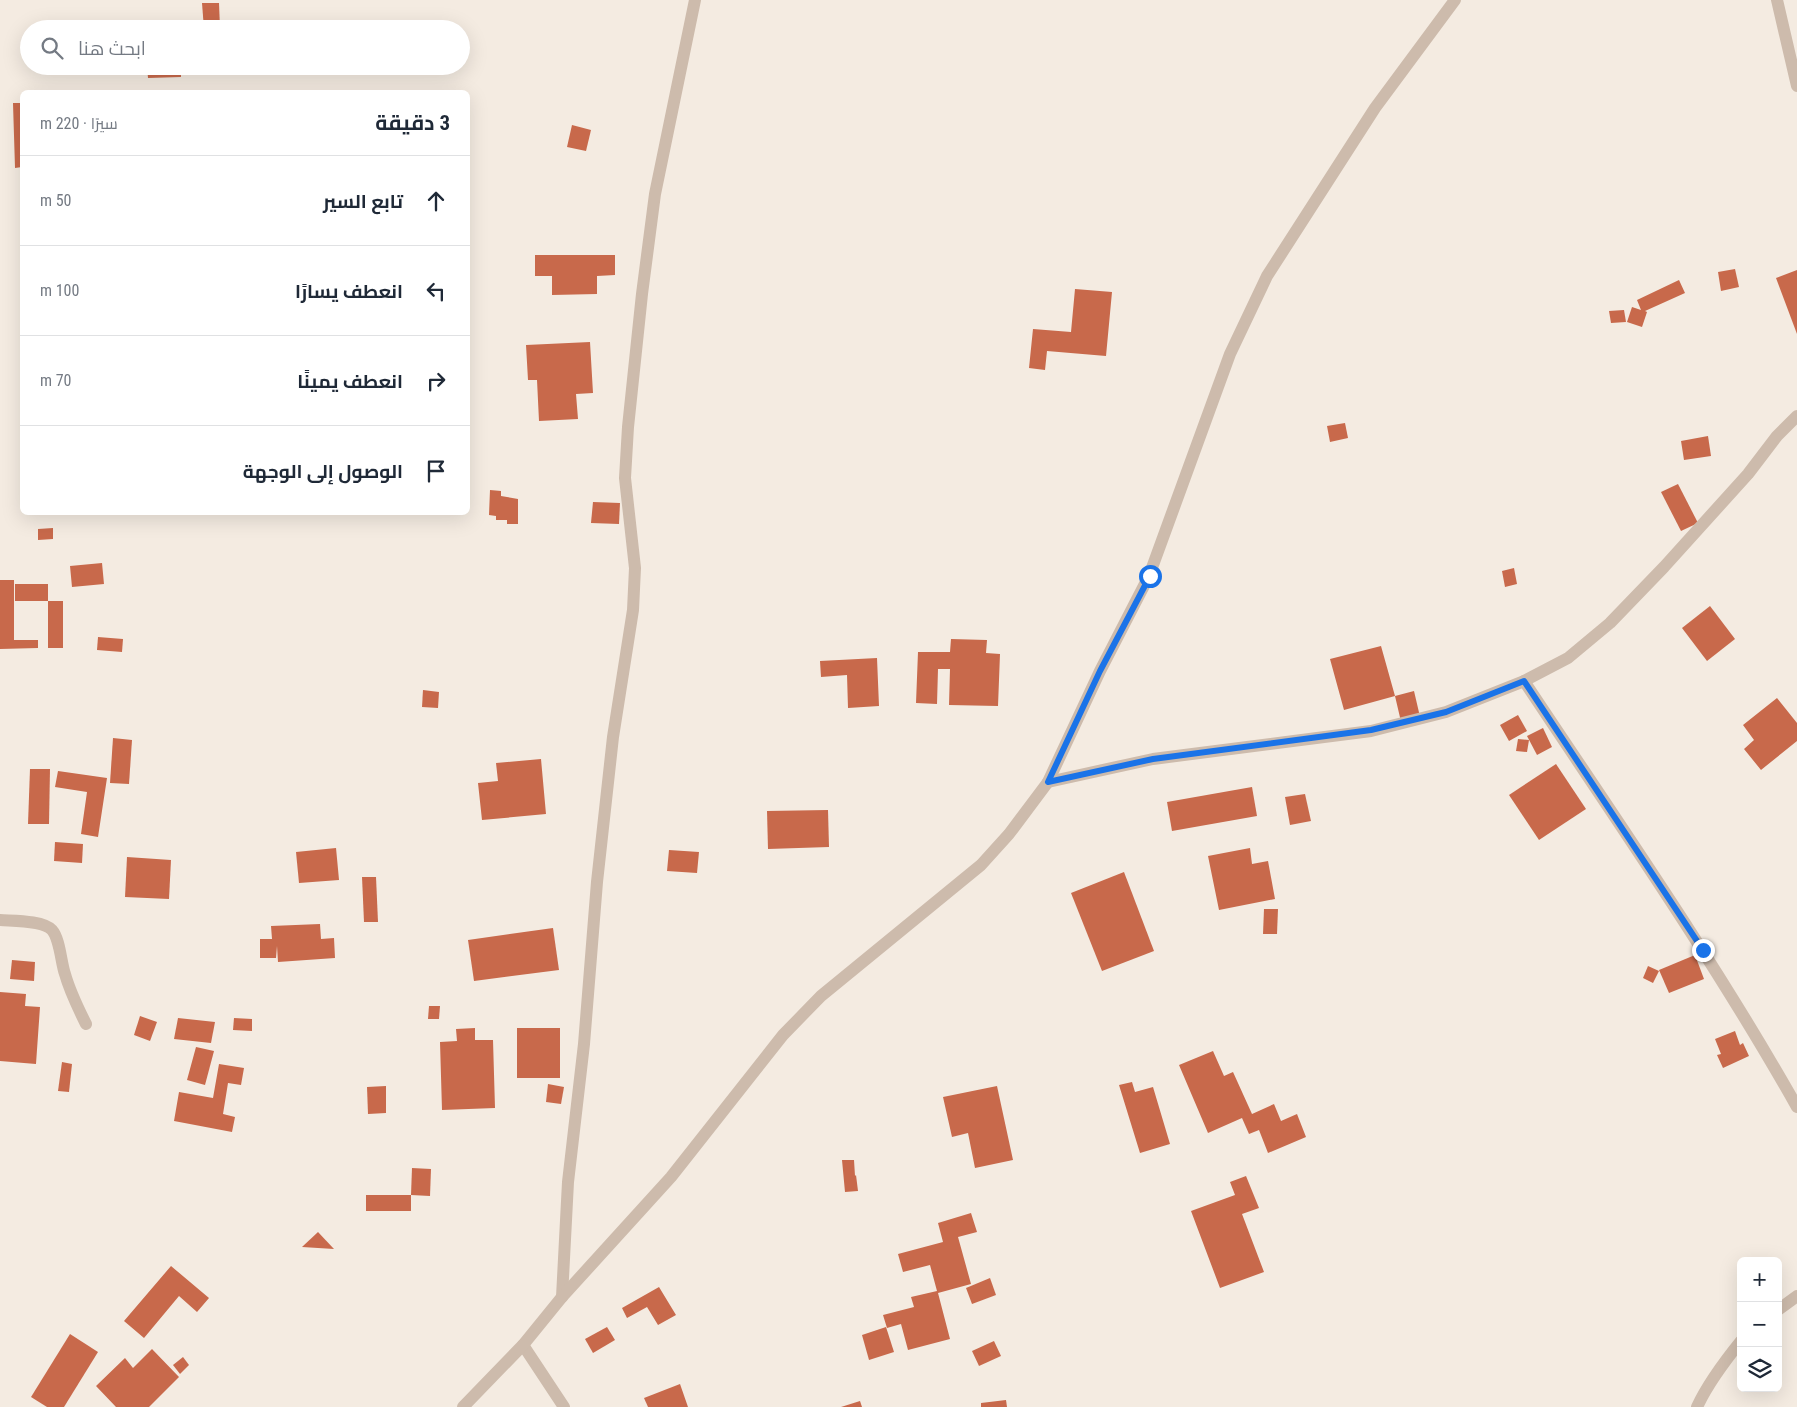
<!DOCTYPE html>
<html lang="ar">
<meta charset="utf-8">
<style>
:root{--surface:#fff;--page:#f2f2f3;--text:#1f2937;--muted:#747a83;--line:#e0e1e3}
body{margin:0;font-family:"Roboto Condensed",Cairo,sans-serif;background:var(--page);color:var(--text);direction:rtl}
.controls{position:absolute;right:15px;bottom:15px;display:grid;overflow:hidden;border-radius:8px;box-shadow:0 5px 20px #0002}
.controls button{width:45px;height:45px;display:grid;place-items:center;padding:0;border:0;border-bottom:1px solid var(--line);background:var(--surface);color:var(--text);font:25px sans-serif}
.stop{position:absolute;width:15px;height:15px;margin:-11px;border:4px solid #1a73e8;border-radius:50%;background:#fff}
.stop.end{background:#1a73e8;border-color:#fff;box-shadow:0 1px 5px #0008}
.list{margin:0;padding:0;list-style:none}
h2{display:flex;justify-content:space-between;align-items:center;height:65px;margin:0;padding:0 20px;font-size:21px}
h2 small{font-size:16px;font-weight:400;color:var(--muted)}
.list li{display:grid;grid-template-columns:32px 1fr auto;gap:15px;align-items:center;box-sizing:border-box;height:90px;padding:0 20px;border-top:1px solid var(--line)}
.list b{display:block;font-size:19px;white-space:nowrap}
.list em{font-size:16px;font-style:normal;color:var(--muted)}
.icon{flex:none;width:28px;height:28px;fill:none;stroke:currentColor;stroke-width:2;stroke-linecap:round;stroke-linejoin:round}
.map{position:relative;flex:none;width:1797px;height:1407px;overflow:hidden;direction:ltr}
.search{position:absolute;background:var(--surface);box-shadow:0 5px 20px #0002;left:20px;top:20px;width:450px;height:55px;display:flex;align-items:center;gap:12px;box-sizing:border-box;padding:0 18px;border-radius:28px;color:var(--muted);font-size:19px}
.panel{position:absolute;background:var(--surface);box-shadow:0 5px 20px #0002;left:20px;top:90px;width:450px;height:425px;border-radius:8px;direction:rtl}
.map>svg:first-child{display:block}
.building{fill:#c8694b}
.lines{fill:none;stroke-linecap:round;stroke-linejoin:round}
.street{stroke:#cdbbac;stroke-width:12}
.route{stroke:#1a73e8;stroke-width:6}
</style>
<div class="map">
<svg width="1797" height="1407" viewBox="0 0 1797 1407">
<rect width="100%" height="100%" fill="#f4ebe1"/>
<g class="building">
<polygon points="202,3 219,3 220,28 204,29"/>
<polygon points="147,66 181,66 181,77 148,78"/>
<polygon points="13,103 22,103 22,167 15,168"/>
<polygon points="572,125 591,130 586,151 567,147"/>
<polygon points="535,255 615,255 615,275 597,276 597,294 552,295 552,276 535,276"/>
<polygon points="1735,269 1739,287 1721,291 1718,272"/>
<polygon points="1797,270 1797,334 1776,278"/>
<polygon points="1679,280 1685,293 1645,311 1647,312 1642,327 1627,322 1632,307 1641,310 1637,300"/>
<polygon points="1075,289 1112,292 1106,356 1047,351 1045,370 1029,368 1033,329 1071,332"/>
<polygon points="1624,310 1626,322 1611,323 1609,311"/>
<polygon points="590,342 593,393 576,394 578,419 539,421 537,380 528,380 526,345"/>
<polygon points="1345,423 1348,438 1330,442 1327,426"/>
<polygon points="1708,436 1711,456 1684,460 1681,441"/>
<polygon points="1678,484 1698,523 1681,531 1661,492"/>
<polygon points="490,490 501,491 501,496 518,499 518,524 507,524 507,520 496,520 496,516 489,515"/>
<polygon points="593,502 620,503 619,524 591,523"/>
<polygon points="53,528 53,539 38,540 38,529"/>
<polygon points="102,563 104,584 72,587 70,566"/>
<polygon points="1514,568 1517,584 1505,587 1502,571"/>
<polygon points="0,580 14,580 14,640 38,640 38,648 0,649"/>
<rect x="15" y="584" width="33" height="17"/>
<rect x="48" y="601" width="15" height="47"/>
<polygon points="1710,606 1735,639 1707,661 1682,628"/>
<polygon points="98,637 123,639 122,652 97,650"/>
<polygon points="951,639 987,640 986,653 1000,654 998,706 949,705 950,669 938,669 937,704 916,703 918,652 950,652"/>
<polygon points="1381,646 1395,696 1414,691 1421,721 1402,726 1395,696 1344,710 1330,659"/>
<polygon points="877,658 879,706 848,708 847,675 821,677 820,661"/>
<polygon points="423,690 439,692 438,708 422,707"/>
<polygon points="1777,698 1797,723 1797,741 1761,770 1744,749 1754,740 1743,725"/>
<polygon points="1518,715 1527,731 1509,741 1500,725"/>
<polygon points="1543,728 1552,747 1537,755 1527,736"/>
<polygon points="113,738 132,740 129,784 110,783"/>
<polygon points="1518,739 1529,740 1527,752 1516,751"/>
<polygon points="541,759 546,814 482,820 478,783 498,781 496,763"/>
<polygon points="1556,764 1586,809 1539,840 1509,795"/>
<polygon points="30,769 50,769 49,824 28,824"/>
<polygon points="58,771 107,778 98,837 81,834 87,792 55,787"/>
<polygon points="1252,787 1257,816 1172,831 1167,802"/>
<polygon points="1305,794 1311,821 1290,825 1285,797"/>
<polygon points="828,810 829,847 768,849 767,811"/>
<polygon points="55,842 83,844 82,863 54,861"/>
<polygon points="336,848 339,880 299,883 296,852"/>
<polygon points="1250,848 1252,864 1268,861 1275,899 1219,910 1208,856"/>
<polygon points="669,850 699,852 697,873 667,871"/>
<polygon points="127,857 171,860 169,899 125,897"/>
<polygon points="1124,872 1154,951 1102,971 1071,893"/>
<polygon points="362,877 376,877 378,922 364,922"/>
<polygon points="1264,909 1278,909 1277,934 1263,934"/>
<polygon points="320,924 321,939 334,938 335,958 278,962 277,946 276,958 260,958 260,939 272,939 271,926"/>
<polygon points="553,928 559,970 474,981 468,940"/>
<polygon points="1695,955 1704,979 1669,993 1659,970"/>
<polygon points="12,960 35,962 34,981 10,979"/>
<polygon points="1648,966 1659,971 1653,983 1643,978"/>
<polygon points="0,992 26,994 25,1006 40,1007 36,1064 0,1061"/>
<polygon points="429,1006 440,1006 439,1019 428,1019"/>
<polygon points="140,1016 157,1022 150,1041 134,1035"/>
<polygon points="178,1018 215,1022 211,1043 174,1039"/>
<polygon points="234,1018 252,1019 252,1031 233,1030"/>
<polygon points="475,1028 475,1040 493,1040 495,1108 442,1110 440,1042 457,1041 456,1029"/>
<rect x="517" y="1028" width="43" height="50"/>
<polygon points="1735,1031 1740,1045 1743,1043 1749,1056 1723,1068 1717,1055 1721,1054 1715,1039"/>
<polygon points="196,1047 214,1051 205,1085 187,1080"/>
<polygon points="1213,1051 1224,1076 1233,1072 1252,1114 1274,1104 1281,1121 1297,1114 1306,1137 1268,1153 1259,1130 1249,1134 1242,1118 1208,1133 1179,1065"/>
<polygon points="62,1062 72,1064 69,1092 58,1091"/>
<polygon points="219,1064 244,1068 241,1085 228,1083 223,1114 235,1117 232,1132 174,1121 179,1092 213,1098"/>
<polygon points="1132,1082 1135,1092 1153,1087 1170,1144 1140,1153 1119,1085"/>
<polygon points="548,1084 564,1087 561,1104 546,1102"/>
<polygon points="386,1086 386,1113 368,1114 367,1087"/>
<polygon points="997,1086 1013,1160 975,1168 968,1133 952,1137 943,1097"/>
<polygon points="842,1160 854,1160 855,1176 856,1175 858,1191 845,1192"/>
<polygon points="412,1168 431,1169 430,1196 411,1195"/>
<polygon points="1246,1176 1259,1208 1242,1214 1264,1272 1220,1288 1191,1211 1235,1195 1230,1182"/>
<rect x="366" y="1195" width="45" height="16"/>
<polygon points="971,1213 977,1232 958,1237 971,1284 938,1293 950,1339 908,1350 901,1324 887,1328 883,1315 914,1307 911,1297 937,1291 930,1265 903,1272 898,1254 943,1242 938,1223"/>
<polygon points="318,1232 334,1249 302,1247"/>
<polygon points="171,1266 209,1298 197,1312 179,1296 144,1338 124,1321"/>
<polygon points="990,1278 996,1295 972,1304 966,1288"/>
<polygon points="659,1287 676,1315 658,1325 647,1307 627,1318 622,1308"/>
<polygon points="607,1327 615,1340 593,1353 585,1339"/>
<polygon points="886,1327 894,1352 869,1360 862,1335"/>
<polygon points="70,1334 98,1352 64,1407 47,1407 31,1397"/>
<polygon points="994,1341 1001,1356 979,1366 972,1351"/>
<polygon points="152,1349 179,1377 149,1407 116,1407 96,1386 125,1358 133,1368"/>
<polygon points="183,1357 189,1365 180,1374 173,1365"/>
<polygon points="680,1384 688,1407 648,1407 644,1398"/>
<polygon points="1006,1400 1007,1407 981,1407 981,1403"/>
<polygon points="860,1401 862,1407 841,1407"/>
</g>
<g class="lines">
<g class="street">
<polyline points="1777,0 1797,86"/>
<path d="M 1524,681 C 1617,821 1714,960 1797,1107"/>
<polyline points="1048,782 1153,759 1371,731 1446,712 1524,681 1568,658 1610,623 1664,567 1748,474 1777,436 1797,416"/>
<path d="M 0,920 C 13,921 43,920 52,930 C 60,939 61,963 65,974 C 70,992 78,1008 86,1024"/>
<polyline points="562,1297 568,1182 584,1044 597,882 613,737 633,610 635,568 625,478 628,427 642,294 655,194 695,0"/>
<polyline points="1778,1310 1797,1296"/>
<polyline points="523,1345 564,1407"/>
<polyline points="463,1407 523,1345 562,1297 671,1177 783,1035 821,996 981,865 1009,834 1048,782 1100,671 1149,576 1230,354 1267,276 1375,108 1455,0"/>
<path d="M 1697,1407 C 1708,1383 1724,1362 1741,1341"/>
</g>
</g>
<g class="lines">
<polyline class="route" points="1150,576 1100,671 1048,782 1153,759 1371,730 1446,712 1524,681 1703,950"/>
</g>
</svg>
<div class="controls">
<button>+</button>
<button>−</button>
<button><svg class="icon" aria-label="layers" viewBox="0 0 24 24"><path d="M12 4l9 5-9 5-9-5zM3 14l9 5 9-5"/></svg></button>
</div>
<div class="stop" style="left:1150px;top:576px"></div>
<div class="stop end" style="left:1703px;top:950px"></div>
<div class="search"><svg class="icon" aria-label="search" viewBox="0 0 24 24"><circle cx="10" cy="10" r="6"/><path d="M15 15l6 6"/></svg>ابحث هنا</div>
<section class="panel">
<h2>3 دقيقة<small>سيرًا · 220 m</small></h2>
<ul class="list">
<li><svg class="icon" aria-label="ahead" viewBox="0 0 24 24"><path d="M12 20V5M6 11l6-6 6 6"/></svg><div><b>تابع السير</b></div><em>50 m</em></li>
<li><svg class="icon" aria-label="left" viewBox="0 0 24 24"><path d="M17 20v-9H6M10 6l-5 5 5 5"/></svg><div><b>انعطف يسارًا</b></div><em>100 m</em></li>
<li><svg class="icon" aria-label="right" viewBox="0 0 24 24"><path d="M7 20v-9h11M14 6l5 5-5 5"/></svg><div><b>انعطف يمينًا</b></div><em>70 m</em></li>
<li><svg class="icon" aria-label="arrive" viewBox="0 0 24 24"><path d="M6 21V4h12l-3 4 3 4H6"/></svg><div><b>الوصول إلى الوجهة</b></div></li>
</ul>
</section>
</div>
